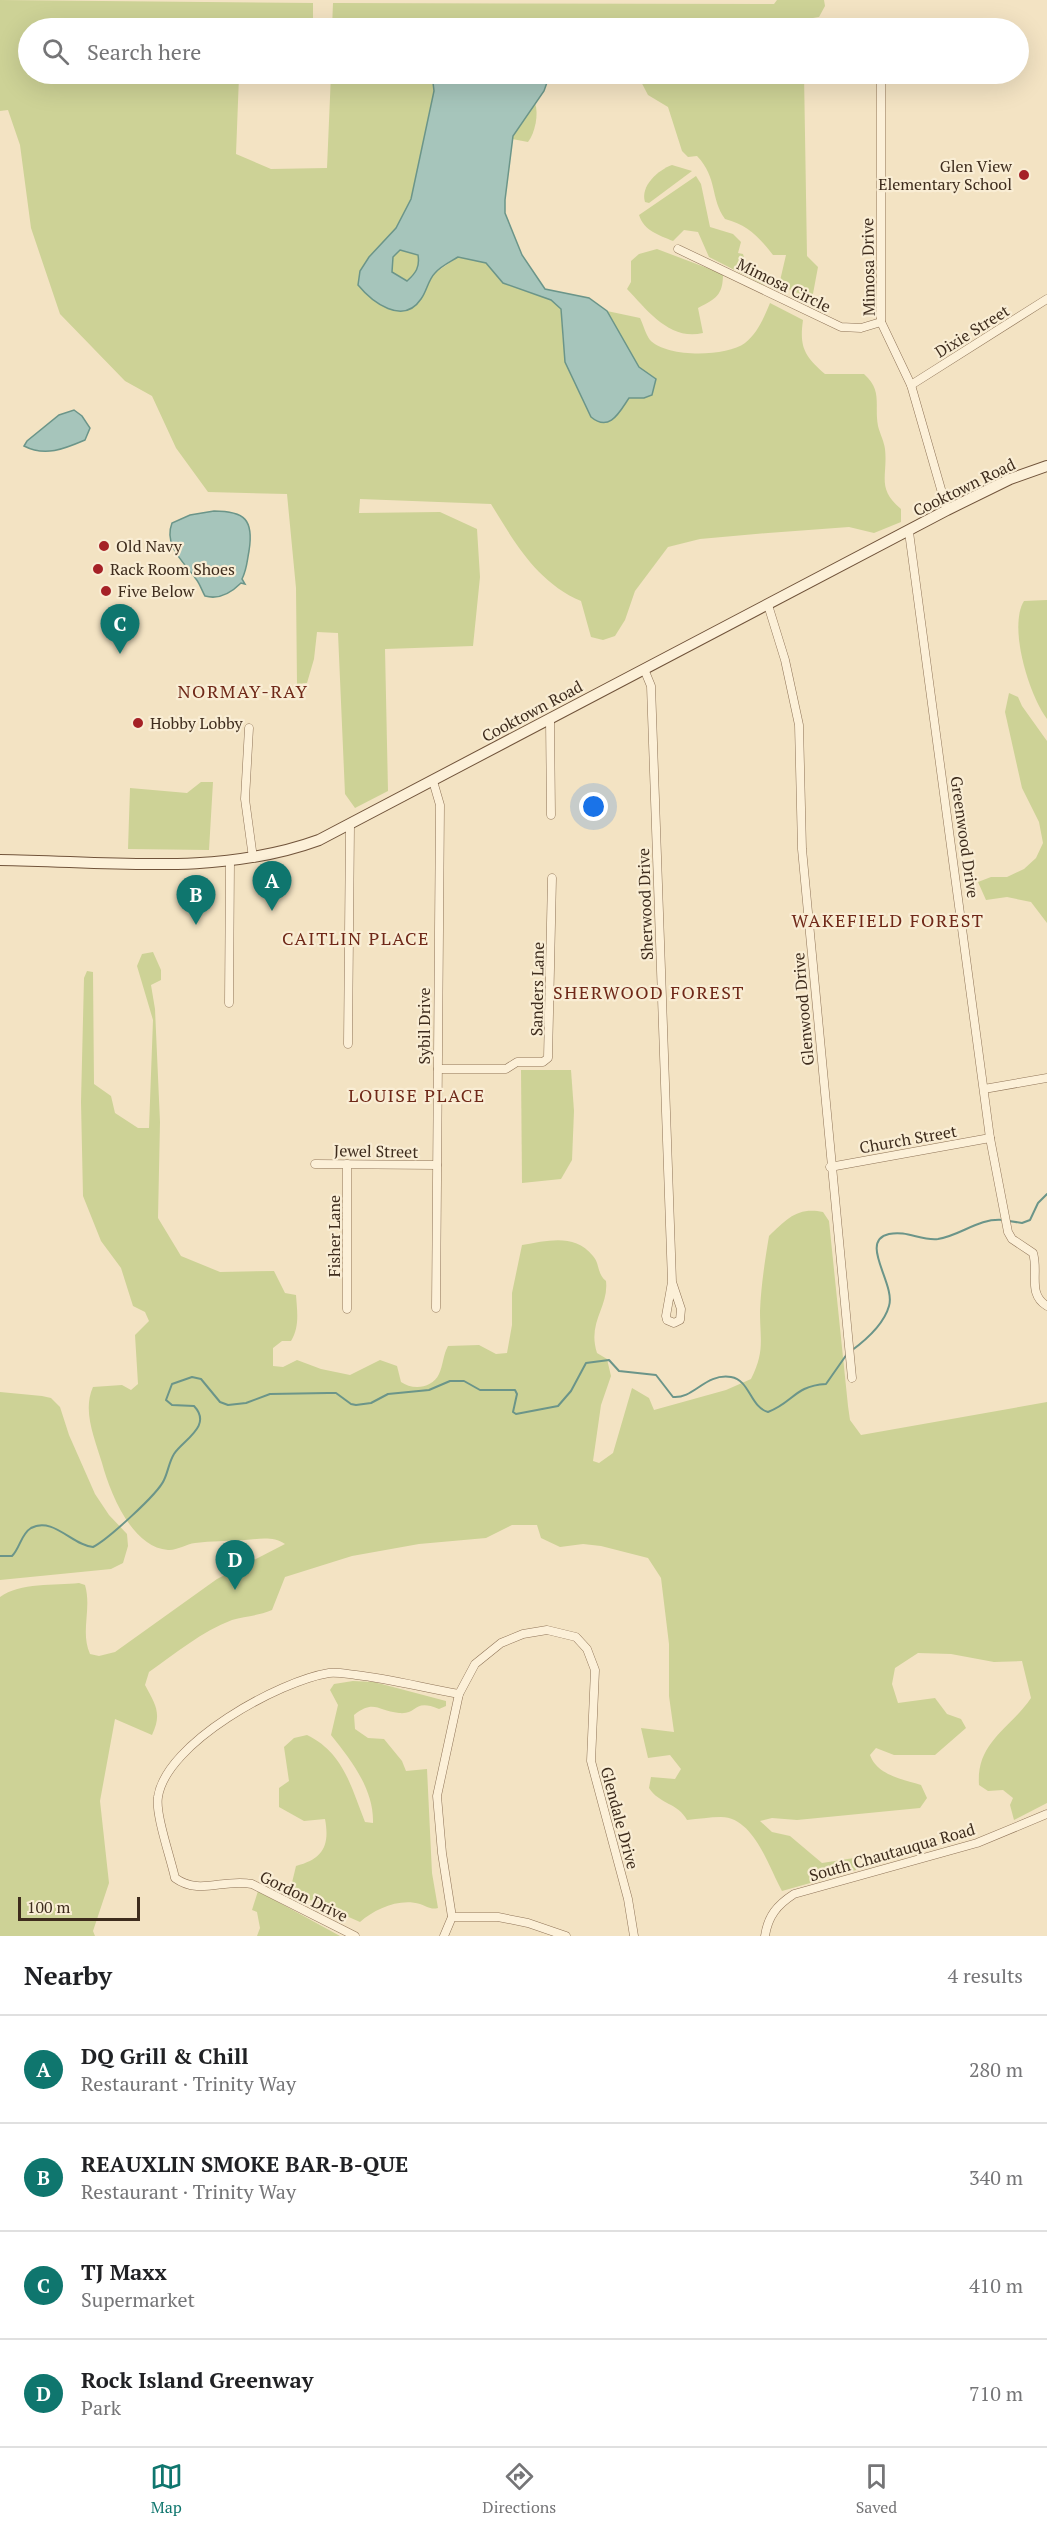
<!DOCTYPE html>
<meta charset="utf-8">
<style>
:root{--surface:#fff;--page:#f6f6f6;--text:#202124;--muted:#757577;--line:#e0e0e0;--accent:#0f766e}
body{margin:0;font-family:"PT Serif",serif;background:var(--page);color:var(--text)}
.scale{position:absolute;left:18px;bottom:15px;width:122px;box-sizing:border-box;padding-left:6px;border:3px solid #3e2c1d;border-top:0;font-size:16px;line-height:21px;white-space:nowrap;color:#3e2c1d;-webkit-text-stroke:4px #f9edd4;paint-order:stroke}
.you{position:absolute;left:594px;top:807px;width:21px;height:21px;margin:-15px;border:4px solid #fff;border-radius:50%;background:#1a73e8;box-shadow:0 0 0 9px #1a73e833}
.badge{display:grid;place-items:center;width:39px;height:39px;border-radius:50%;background:var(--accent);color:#fff;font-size:20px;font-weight:700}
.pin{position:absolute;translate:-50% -50px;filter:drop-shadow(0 2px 3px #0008)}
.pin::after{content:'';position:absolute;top:32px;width:21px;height:18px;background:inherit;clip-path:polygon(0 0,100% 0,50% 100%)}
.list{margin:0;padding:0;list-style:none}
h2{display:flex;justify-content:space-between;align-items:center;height:78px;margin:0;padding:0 24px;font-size:26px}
h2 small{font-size:20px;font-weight:400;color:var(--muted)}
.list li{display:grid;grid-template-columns:39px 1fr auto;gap:18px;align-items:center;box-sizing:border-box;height:108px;padding:0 24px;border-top:2px solid var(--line)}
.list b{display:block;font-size:22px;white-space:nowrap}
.list p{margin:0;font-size:20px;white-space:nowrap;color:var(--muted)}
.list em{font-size:20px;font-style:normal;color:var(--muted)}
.icon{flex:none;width:33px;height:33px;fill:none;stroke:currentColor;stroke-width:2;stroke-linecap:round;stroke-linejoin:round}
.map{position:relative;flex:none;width:1047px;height:1936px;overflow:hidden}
.search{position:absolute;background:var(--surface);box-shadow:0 6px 24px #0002;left:18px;right:18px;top:18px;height:66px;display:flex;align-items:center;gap:15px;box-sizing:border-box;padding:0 21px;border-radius:33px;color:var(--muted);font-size:22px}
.sheet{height:510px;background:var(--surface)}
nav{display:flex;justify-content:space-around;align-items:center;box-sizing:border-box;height:84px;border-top:2px solid var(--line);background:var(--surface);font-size:16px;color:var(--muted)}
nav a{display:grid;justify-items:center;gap:3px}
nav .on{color:var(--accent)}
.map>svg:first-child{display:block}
.green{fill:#cdd296}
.water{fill:#a6c5bb;stroke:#6b9589;stroke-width:1.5;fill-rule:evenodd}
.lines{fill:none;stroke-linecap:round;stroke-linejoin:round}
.stream{stroke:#6b9589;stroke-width:2}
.street-casing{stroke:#8f7458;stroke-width:9}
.secondary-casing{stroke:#71543b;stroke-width:12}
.street{stroke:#fcf0d8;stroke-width:8}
.secondary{stroke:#fcf0d8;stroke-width:10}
.poi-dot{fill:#a52126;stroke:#f9edd4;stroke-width:2}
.labels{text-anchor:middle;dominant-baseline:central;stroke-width:4.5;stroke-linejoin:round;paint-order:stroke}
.poi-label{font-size:16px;fill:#3e2c1d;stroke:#f9edd4;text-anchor:start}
.street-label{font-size:16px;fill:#3e2c1d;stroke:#f9edd4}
.neighbourhood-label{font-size:18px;letter-spacing:1.5px;fill:#6f2818;stroke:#f9edd4}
</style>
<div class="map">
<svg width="1047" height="1936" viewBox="0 0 1047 1936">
<rect width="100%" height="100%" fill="#f3e3c3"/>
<g class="green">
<path d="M 0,0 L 313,3 L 313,28 L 28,28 L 28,74 L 260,74 L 239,76 L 236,154 L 271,169 L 327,168 L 331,74 L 432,74 L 434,91 L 411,199 L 396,228 L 369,257 L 420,301 L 432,275 L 458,257 L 486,263 L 503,283 L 552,300 L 561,309 L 563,342 L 591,417 C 610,433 620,411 629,398 L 638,396 L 639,367 L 607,311 L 640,318 C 643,324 646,335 650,340 C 667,358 726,357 745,343 C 758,333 764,317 770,303 L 803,320 C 799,348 805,356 825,374 L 864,374 C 883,391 874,404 878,426 C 880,434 884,441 885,449 C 888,476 876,488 901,509 L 901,522 L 874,533 L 849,527 L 768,533 L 700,539 L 668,547 L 635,591 L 625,620 L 615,636 L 603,640 L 591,637 L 581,601 C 537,582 515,543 491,504 L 360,499 L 359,513 L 440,512 L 477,529 L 480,577 L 473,646 L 385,649 L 388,791 L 355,808 L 345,794 L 338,633 L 317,632 L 314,659 L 307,683 L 297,684 L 296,588 L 287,494 L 208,492 L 176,448 L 152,396 L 125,381 L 60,314 L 31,228 L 20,145 L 8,110 L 0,111 Z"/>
<polygon points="777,0 824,0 825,6 819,17 807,19 804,28 560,28 526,24 526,28 332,28 333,3 774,4"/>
<path d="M 637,74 L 804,74 L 807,256 L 818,267 L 812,299 L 779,285 L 786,255 L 773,255 C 759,237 748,225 725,219 C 710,198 718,178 697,156 L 688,157 L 682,151 L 668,107 L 648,95 Z"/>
<path d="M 535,103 C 539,114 535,133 528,142 L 512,139 L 517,127 Z"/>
<path d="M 672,165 L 692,171 L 649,203 L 645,202 C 640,186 658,170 672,165 Z"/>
<path d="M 696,176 L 701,184 L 710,227 L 733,234 L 741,242 L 738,253 L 743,254 L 747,268 L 766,279 L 764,285 L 709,257 L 698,232 L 684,230 L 673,241 C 659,235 644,231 639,215 Z"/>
<path d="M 657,249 L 723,274 C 723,295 716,299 698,308 L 703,333 C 670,341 648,311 627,289 L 631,282 L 631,261 L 639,254 Z"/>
<path d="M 400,250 L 418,255 C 420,267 416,273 407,281 L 392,272 L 393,257 Z"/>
<path d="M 1047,600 L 1047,719 C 1029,695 1008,627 1024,601 Z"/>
<polygon points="1009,693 1018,697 1022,706 1047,741 1047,923 1031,902 1007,897 986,900 978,882 991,877 1007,877 1024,869 1036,858 1043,843 1039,822 1022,788 1005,712"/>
<polygon points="201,782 213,782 209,850 128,849 130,788 187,793"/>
<path d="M 153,952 L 161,970 L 161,980 L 151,985 L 155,1009 L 160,1122 L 158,1218 L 181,1256 L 220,1272 L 274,1271 L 285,1293 L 296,1295 C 297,1310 300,1327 291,1341 L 282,1341 L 273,1348 L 273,1366 L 283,1367 L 297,1360 L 321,1369 L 350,1375 L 380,1360 L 397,1366 L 401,1382 C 412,1390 432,1389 439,1374 C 443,1366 443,1355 448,1346 L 479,1345 L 496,1354 L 507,1353 L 512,1325 L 512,1293 L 522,1245 C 548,1241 574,1233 593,1256 C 600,1264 597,1274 606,1281 C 609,1307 587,1322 597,1353 L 607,1359 L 611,1376 L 601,1405 L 593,1461 L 599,1463 L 613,1453 L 632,1388 L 649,1398 L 654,1410 L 726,1390 L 751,1379 C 765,1351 760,1340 760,1311 C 761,1286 765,1260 769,1236 C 787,1219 797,1207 823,1212 L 829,1221 L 848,1406 L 850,1420 L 861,1435 L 1047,1402 L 1047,1803 L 1014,1820 L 1010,1805 L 1013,1798 L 1003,1790 L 988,1791 L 979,1785 C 976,1742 1010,1729 1031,1698 L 1022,1661 L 994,1662 L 951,1654 L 918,1653 L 895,1668 L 892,1684 L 898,1703 L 935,1698 L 947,1714 L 961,1719 L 966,1728 L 935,1755 L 894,1755 L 876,1748 L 870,1755 C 877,1775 902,1779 921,1785 L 927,1798 L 920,1808 L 797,1820 L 772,1818 L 760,1821 L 772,1832 L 790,1836 L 822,1863 L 854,1858 L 856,1870 L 782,1891 C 769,1868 754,1817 721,1817 C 710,1817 698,1819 687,1820 C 678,1803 659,1804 649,1788 L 651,1777 L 675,1779 L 681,1769 L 670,1755 L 648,1758 L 641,1728 L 674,1732 L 669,1696 L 669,1644 L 661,1578 L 648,1558 L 601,1546 L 583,1544 L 560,1547 L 541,1538 L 537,1525 L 512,1525 L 486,1538 L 419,1544 L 352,1556 L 285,1577 L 272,1610 C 258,1616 245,1616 232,1620 C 202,1631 175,1654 149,1672 L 145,1685 C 156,1705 162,1714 152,1735 L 115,1719 L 100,1801 L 109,1883 L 93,1931 L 95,1936 L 0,1936 L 0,1597 C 20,1582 55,1586 79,1583 L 85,1585 C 92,1609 80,1632 90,1654 L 99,1656 L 115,1652 L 217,1579 L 285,1544 C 273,1536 259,1539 245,1540 C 228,1541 211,1541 195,1543 C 186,1544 176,1551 168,1550 C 131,1547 110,1492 102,1463 C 95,1439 82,1411 93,1387 L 122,1385 L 131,1390 L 138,1384 L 135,1335 L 149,1321 L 145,1312 L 133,1306 L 121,1268 L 101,1241 L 83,1196 L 81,1102 L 84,978 L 87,971 L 93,972 L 94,1084 L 111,1096 L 115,1113 L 138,1128 L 149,1128 L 153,1020 L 137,966 L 142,954 Z"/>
<polygon points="521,1070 571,1070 574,1111 572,1160 561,1179 522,1183"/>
<polygon points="0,1392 42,1396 51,1398 60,1407 69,1435 95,1494 109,1515 127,1534 128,1546 123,1563 111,1569 0,1580"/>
<path d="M 353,1681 L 374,1682 L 446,1701 L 446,1706 L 439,1709 C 413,1698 418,1715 399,1713 C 378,1711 374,1699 354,1715 L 355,1729 L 368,1738 L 384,1739 L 402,1761 L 406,1771 L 427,1769 L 432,1873 L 438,1908 C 430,1910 427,1906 420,1904 C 399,1898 375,1909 360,1922 L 290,1891 L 296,1866 C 323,1859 330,1846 325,1819 L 304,1821 L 279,1807 L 279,1788 L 289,1781 L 284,1747 L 294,1738 L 307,1735 C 344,1753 351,1787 365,1822 L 373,1823 C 374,1789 351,1760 331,1735 L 338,1705 L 330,1690 L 334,1684 Z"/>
<polygon points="258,1891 340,1936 257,1936 260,1928 257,1912 252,1910"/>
</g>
<g class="water">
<path d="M 432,74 L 550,74 L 544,91 L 513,136 L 505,200 L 505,213 L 522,255 L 545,289 L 589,298 L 607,311 L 639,367 L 656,379 L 652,395 L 644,398 L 629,398 C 620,411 610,433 591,417 L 565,362 L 561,309 L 551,300 L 503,283 L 486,263 L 458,257 C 450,262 441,266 435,273 C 428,280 427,291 421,299 C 403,326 372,302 358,285 L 360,271 L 369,257 L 396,228 L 411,199 L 434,91 ZM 400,250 L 418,255 C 420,267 416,273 407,281 L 392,272 L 393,257 Z"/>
<path d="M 74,410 L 82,416 L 90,428 L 85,440 C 64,449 45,457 24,446 L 27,441 L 59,415 Z"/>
<path d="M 214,511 C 245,511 254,520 249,551 C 247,561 247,569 242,579 L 245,584 L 241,583 C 232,592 219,600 205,596 C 202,591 200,584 196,579 C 185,563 163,546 172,523 L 190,515 Z"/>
</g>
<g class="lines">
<g class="stream">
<polyline points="1009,1221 1022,1223 1030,1220 1038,1203 1047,1194"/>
<path d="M 851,1351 C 866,1340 884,1324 889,1306 C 896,1284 858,1241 889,1234 C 907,1230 921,1241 938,1239 C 962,1235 978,1218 1003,1220"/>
<path d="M 0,1556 L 12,1556 C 20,1548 21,1534 31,1528 C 53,1516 73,1546 93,1547 C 107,1540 158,1494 164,1480 C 168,1472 169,1462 174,1454 C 183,1440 213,1426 194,1406 L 172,1405 L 166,1400 L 172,1384 L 192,1377 L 201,1379 L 220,1402 L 228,1405 L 246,1403 L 270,1394 L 328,1393 L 336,1393 L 351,1404 L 356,1405 L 371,1403 L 388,1394 L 429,1390 L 450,1381 L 464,1381 L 480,1390 L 515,1390 L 517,1394 L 513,1412 L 516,1414 L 558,1406 L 571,1391 L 586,1363 L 609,1360 L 619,1371 L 656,1375 L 673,1397 C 694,1399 705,1373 731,1377 C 750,1380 750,1407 768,1412 C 794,1402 794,1386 826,1384 L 847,1354"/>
</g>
<defs>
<g id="street">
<polyline points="881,84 881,322 911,385 947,510"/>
<polyline points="678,249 841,327 861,328 881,322"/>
<polyline points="911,385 1047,299"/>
<path d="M 909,532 L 990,1138 L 1008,1232 L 1012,1239 L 1033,1253 C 1039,1272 1027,1294 1047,1306"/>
<polyline points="768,605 785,660 799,725 802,849 852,1378"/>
<polyline points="644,669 651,686 672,1282 666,1316 667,1320 674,1323 680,1320 681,1309 672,1282"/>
<polyline points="550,719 551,815"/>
<polyline points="249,728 245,799 253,858"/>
<polyline points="433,781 440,805 436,1308"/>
<polyline points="229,1003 230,861"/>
<polyline points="348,1044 350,825"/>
<polyline points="438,1069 506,1069 517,1062 543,1062 548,1058 552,878"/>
<polyline points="984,1089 1047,1078"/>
<polyline points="315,1164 437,1165"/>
<polyline points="830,1167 990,1138"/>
<polyline points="347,1309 347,1164"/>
<polyline points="452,1917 498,1917 528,1923 566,1936"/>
<path d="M 355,1936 L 252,1884 C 223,1878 200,1896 175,1878 C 171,1859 155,1814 158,1797 C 166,1743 279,1681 329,1673 C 337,1672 347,1674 356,1675 C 391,1679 424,1688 459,1694"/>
<polyline points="444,1936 452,1917 442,1853 437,1796 459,1694 475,1664 501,1643 523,1634 547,1630 576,1637 587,1649 595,1670 591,1761 628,1899 634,1936"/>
<path d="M 765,1936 C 768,1916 777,1905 794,1894 L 977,1843 L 1047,1814"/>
</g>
<path id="secondary" d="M 0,860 C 105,861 218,877 319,840 L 947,510 L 1010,479 L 1047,466"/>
</defs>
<use href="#street" class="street-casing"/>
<use href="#secondary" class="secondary-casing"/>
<use href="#street" class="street"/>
<use href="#secondary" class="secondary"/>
</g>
<g class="poi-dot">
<circle cx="1024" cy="175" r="6"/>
<circle cx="104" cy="546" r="6"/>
<circle cx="98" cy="569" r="6"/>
<circle cx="106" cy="591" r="6"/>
<circle cx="138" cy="723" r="6"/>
</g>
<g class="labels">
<g class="poi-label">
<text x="1012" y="166" text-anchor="end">Glen View<tspan x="1012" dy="18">Elementary School</tspan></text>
<text x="116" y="546">Old Navy</text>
<text x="110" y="569">Rack Room Shoes</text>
<text x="118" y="591">Five Below</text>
<text x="150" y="723">Hobby Lobby</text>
</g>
<g class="street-label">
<text transform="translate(868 267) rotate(-91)">Mimosa Drive</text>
<text transform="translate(784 285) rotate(26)">Mimosa Circle</text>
<text transform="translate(972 331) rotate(-32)">Dixie Street</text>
<text transform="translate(964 487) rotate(-26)">Cooktown Road</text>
<text transform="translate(532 711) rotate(-28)">Cooktown Road</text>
<text transform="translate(965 837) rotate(82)">Greenwood Drive</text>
<text transform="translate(645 904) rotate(-92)">Sherwood Drive</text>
<text transform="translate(537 989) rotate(-89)">Sanders Lane</text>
<text transform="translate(803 1009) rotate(-95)">Glenwood Drive</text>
<text transform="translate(424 1026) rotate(-90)">Sybil Drive</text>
<text transform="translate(908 1139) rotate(-10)">Church Street</text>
<text transform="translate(376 1151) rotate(1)">Jewel Street</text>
<text transform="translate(334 1236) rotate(-90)">Fisher Lane</text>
<text transform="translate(620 1818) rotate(75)">Glendale Drive</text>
<text transform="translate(892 1852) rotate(-16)">South Chautauqua Road</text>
<text transform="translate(304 1896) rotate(26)">Gordon Drive</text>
</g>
<g class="neighbourhood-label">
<text x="243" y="691">NORMAY-RAY</text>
<text x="888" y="920">WAKEFIELD FOREST</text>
<text x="356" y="938">CAITLIN PLACE</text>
<text x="649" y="992">SHERWOOD FOREST</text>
<text x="417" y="1095">LOUISE PLACE</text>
</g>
</g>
</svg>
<div class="scale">100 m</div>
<div class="you"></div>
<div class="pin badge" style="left:272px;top:911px">A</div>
<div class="pin badge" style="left:196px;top:925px">B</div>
<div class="pin badge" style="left:120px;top:654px">C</div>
<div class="pin badge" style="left:235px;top:1590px">D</div>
<div class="search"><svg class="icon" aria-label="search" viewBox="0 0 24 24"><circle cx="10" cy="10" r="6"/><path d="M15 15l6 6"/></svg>Search here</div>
</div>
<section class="sheet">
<h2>Nearby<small>4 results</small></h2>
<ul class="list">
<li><span class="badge">A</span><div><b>DQ Grill &amp; Chill</b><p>Restaurant · Trinity Way</p></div><em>280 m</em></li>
<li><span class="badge">B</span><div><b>REAUXLIN SMOKE BAR-B-QUE</b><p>Restaurant · Trinity Way</p></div><em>340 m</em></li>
<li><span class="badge">C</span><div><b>TJ Maxx</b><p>Supermarket</p></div><em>410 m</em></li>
<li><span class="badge">D</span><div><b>Rock Island Greenway</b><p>Park</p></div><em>710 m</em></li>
</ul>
</section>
<nav>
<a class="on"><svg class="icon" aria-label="map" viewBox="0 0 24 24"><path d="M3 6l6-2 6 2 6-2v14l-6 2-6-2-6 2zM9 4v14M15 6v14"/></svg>Map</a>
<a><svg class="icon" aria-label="directions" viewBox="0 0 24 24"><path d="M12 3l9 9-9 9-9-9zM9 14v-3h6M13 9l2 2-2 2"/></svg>Directions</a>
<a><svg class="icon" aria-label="saved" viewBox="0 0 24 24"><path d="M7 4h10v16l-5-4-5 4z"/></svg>Saved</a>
</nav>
